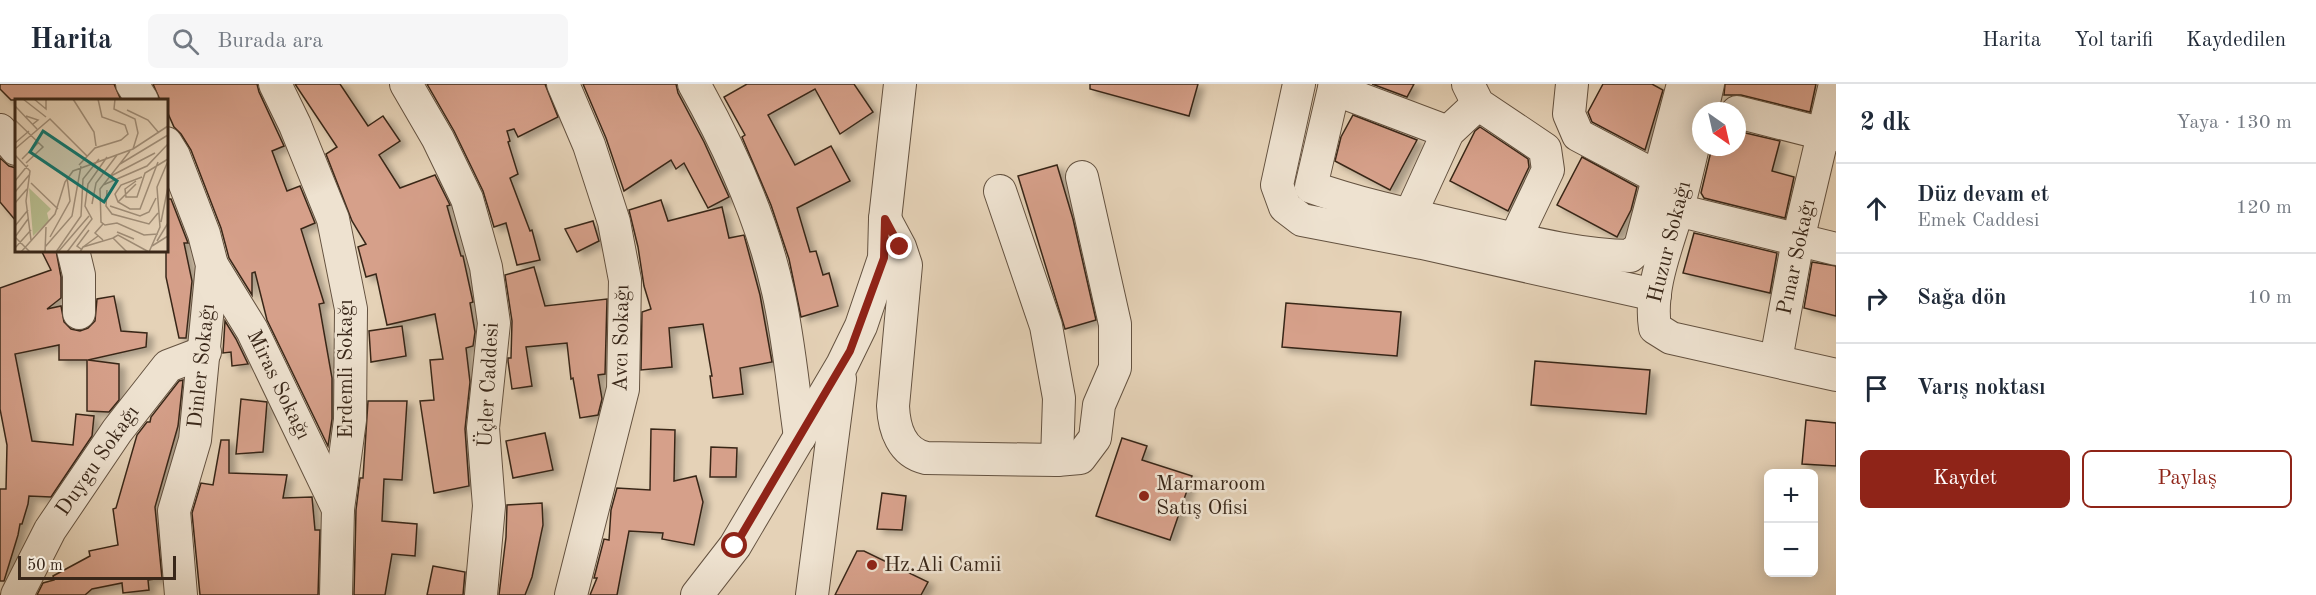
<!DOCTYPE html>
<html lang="tr">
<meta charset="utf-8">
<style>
:root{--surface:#fff;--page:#f6f6f7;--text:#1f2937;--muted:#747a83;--line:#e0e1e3;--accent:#8f2418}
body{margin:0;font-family:"Old Standard TT",serif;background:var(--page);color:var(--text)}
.controls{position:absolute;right:18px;bottom:18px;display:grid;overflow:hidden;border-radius:9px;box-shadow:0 3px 15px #0003}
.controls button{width:54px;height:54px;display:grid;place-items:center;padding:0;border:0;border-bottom:2px solid var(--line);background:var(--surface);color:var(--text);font:30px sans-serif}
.compass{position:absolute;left:1692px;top:18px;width:54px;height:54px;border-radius:50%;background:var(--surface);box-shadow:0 3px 15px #0003;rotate:146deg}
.scale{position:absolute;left:18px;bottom:15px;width:158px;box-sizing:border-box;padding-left:6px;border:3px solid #392719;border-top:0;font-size:16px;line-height:21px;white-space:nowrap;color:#392719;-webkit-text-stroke:4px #eee2d0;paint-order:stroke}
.stop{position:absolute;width:18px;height:18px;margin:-14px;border:4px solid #8f2418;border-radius:50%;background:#fff}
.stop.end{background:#8f2418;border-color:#fff;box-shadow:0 2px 6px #0008}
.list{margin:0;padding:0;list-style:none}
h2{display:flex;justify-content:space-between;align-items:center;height:78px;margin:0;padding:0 24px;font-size:26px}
h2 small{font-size:20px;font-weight:400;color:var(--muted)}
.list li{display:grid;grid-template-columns:39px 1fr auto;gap:18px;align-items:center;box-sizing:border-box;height:90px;padding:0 24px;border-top:2px solid var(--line)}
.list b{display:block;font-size:22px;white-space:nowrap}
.list p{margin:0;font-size:20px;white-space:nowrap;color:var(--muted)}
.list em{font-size:20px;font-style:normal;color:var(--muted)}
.actions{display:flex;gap:12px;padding:18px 24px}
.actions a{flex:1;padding:14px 0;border:2px solid var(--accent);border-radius:9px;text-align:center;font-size:21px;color:var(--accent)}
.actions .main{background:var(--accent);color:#fff}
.icon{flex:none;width:33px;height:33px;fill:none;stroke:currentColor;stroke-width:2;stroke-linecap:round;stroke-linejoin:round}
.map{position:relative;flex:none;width:1836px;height:511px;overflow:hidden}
header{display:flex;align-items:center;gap:36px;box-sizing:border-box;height:84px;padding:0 30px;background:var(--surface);border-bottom:2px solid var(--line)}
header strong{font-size:28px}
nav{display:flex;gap:33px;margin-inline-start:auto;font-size:21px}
.search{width:420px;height:54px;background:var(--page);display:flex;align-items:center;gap:15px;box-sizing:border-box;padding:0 21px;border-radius:9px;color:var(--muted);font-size:22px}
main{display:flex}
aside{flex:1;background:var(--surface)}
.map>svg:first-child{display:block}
.building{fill:#d6a08a;stroke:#392719;stroke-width:1.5;filter:url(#shadow)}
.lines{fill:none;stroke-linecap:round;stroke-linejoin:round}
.minor-casing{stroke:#645240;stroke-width:34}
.minor{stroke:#eee2d0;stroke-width:32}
.route{stroke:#8f2418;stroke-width:8}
.poi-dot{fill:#8f2418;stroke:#eee2d0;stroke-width:2}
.labels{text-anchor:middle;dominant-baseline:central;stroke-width:5;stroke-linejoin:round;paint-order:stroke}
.street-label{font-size:21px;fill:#392719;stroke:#eee2d0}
.poi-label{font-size:21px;fill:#392719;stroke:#eee2d0;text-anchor:start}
.inset-road{fill:none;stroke:#a08e78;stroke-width:1.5}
.view{fill:#0f766e;fill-opacity:0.15;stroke:#0f766e;stroke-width:3}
.inset-edge{fill:none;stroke:#392719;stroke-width:3}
</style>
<header>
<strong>Harita</strong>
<div class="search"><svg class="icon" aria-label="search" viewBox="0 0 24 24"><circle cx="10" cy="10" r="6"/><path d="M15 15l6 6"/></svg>Burada ara</div>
<nav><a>Harita</a><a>Yol tarifi</a><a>Kaydedilen</a></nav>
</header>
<main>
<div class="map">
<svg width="1836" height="511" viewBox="0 0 1836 511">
<defs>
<filter id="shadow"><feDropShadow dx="6" dy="4" stdDeviation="3" flood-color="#0004"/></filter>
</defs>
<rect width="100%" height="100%" fill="#e5d2b7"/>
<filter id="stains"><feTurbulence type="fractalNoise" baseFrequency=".00333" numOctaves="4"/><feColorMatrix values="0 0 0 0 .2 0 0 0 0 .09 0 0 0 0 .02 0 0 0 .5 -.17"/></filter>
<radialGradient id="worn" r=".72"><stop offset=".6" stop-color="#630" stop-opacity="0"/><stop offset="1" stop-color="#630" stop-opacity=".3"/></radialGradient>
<g class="building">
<polygon points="0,0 114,0 121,16 11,16 0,5"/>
<polygon points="153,0 257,0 259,8 284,62 272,67 287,107 300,102 315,139 301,145 324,219 319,220 332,294 332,335 328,362 267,236 255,188 252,189 252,211 229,174 221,144 191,66 181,50 174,43 166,25 166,16 160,16"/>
<polygon points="295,0 340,0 368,42 383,32 400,57 379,71 400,104 435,91 450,121 447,122 461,172 463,172 473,218 470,219 475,248 473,262 466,264 470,298 465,345 469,402 434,409 420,317 434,316 430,276 443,275 435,230 387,241 376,190 366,193 358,163 366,160 352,137 326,70 337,63"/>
<polygon points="427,0 545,0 558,33 518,53 514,45 507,47 510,57 508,58 518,90 510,94 530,147 532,146 540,176 517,181 506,139 494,143 483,107 454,47"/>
<polygon points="583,0 676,0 678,9 704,58 729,113 708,124 684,79 676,85 671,76 624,107 606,54"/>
<polygon points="747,0 854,0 873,28 840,50 815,5 768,31 795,81 831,62 850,97 797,124 810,168 816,167 823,191 829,189 838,222 801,233 789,175 771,121 742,53 745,51 724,13"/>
<polygon points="1090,0 1198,0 1189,32 1090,5"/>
<polygon points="1372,0 1414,0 1407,13"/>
<polygon points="1603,0 1652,0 1663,6 1645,66 1592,38 1588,28"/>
<polygon points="1725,0 1816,0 1810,28 1741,11 1724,11"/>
<polygon points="1353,31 1417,56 1390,106 1335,77 1341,53"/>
<polygon points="1480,43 1528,75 1529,83 1508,127 1450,97 1475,47"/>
<polygon points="1737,47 1780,57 1772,87 1794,93 1785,134 1704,114 1701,109 1712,63 1737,63"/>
<polygon points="1582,73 1637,103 1631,126 1617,153 1557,121"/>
<polygon points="0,74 9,82 16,84 16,137 0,118"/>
<polygon points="1057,81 1073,135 1096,236 1065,245 1018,92"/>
<polygon points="166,115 171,115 188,159 184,159 192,197 186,254 179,254 166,193"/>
<polygon points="661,116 668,137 722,123 729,154 744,151 760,211 772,278 740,284 743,310 713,314 710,292 712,292 703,240 669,244 672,283 641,286 642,228 651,225 644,202 638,163 629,126"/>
<polygon points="593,137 599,157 577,168 565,145"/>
<polygon points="1694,149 1777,169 1770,209 1683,189"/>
<polygon points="41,166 56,166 61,193 61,214 47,225 61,222 64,238 71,245 80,247 88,244 95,237 97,215 114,212 121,247 147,249 146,263 88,276 119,280 119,316 109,328 87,327 87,276 59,276 59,261 15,270 32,357 73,361 76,330 94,332 92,352 51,413 29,412 28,420 22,440 20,440 18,451 4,497 0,497 0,405 6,405 7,361 0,325 0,204 51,186"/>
<polygon points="1812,178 1836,182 1836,232 1804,224"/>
<polygon points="534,183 545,222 607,215 605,290 598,291 602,315 598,331 580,334 573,294 571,295 567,259 526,263 532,302 512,305 508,277 508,274 511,274 512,237 505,191"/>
<polygon points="1286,219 1401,228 1397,272 1282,263"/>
<polygon points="225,237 236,255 248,280 232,282 231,268 223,269"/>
<polygon points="402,242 406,272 371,278 369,247"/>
<polygon points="1535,277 1650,286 1646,330 1531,321"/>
<polygon points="183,296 178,342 155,423 162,494 148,496 149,506 123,509 122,499 92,505 85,511 37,511 43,499 54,496 53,492 90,472 89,467 118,461 113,425 116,424 137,351 147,338 150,338 151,333 179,297"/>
<polygon points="241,315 267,318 263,368 236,370"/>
<polygon points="368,317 407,317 402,396 384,395 382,437 417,440 415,472 392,470 385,511 354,511 356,426 360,394 363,394"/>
<polygon points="1806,336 1836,339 1836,382 1802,380"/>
<polygon points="651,345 675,346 674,397 696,392 703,418 694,461 662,455 663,449 629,447 617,511 590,511 597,494 594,494 604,455 609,456 611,426 617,404 650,406"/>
<polygon points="545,349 553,386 513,394 506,357"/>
<polygon points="1122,354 1147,362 1142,376 1192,392 1170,456 1096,432"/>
<polygon points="221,356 229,356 229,389 287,391 283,414 312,413 315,446 320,446 318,511 200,511 192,429 201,399 213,401"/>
<polygon points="711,363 737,364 736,393 710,393"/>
<polygon points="882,409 906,412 902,446 877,445"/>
<polygon points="542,419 543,441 532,493 525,511 499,511 506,453 507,421"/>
<polygon points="857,467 864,467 928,498 921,511 835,511"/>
<polygon points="433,482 465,488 463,511 427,511"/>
</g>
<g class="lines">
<defs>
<g id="minor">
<polyline points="132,0 142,16"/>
<polyline points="275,0 295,41 333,135 351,225 350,336 338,425 336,511"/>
<polyline points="406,0 438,55 467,115 486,183 494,239 483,344 489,422 481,511"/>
<polyline points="563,0 589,61 614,138 625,196 623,305 571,511"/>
<path d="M 694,0 C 731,66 762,134 778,207 C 789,255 793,305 800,353"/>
<polyline points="1299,0 1277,101 1285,123 1302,136 1422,159 1655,211"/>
<path d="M 1335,0 L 1311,103 C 1362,121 1414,132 1467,144 C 1520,156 1576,171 1630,172 L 1640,163 L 1683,0"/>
<polyline points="1468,0 1478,20 1545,65 1548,86 1515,155"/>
<polyline points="1572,0 1569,30 1578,51 1676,103"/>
<polyline points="1334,5 1448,48"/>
<polyline points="1702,27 1708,0"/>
<polyline points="1737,28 1824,50 1836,51"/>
<path d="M 1701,29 C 1693,62 1686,95 1677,128 C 1666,165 1649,205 1655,244 L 1671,254 L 1836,291"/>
<polyline points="0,46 16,65"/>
<polyline points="166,59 174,72 204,150 212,181 195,356 174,427 181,511"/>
<polyline points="1000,107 1046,242 1059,314 1057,376"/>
<polyline points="1677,126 1836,165"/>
<polyline points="1410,131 1448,48 1478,20"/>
<path d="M 885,135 L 900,163 L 906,181 L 893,322 C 894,345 902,369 926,374 L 1057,376 L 1080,374 L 1095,354 L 1099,321 L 1115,284 L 1115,240 L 1082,93"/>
<polyline points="73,166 79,191 79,229"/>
<polyline points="212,181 252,246 338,425"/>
<polyline points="1776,276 1798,156 1835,0"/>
<polyline points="17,511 50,446 117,347 168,282 205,268"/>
<polyline points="697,511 735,462 842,281 861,242 884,174 885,135 900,0"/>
<polyline points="812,511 840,295"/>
</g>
</defs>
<use href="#minor" class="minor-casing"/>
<use href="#minor" class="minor"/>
</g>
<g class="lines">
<polyline class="route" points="735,462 850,267 884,174 885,135 900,163"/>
</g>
<g class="poi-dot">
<circle cx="1144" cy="412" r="6"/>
<circle cx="872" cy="481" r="6"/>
</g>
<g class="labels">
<g class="street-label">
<text transform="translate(1670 158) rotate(-76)">Huzur Sokağı</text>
<text transform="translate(1797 173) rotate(-78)">Pınar Sokağı</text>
<text transform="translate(622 254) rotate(-89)">Avcı Sokağı</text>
<text transform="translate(202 282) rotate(-84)">Dinler Sokağı</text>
<text transform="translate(346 285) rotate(-90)">Erdemli Sokağı</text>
<text transform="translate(278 301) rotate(64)">Miras Sokağı</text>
<text transform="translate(489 301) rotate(-87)">Üçler Caddesi</text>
<text transform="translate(98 377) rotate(-55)">Duygu Sokağı</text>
</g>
<g class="poi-label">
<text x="1156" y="400">Marmaroom<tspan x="1156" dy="24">Satış Ofisi</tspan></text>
<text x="884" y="481">Hz.Ali Camii</text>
</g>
</g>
<g transform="translate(15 15)">
<rect width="153" height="153" fill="#e5d2b7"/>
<path d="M 14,89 L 36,110 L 32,114 L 34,122 L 18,137 Z" fill="#b6bb8d"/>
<path class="inset-road" d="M 8,0 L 31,18M 19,0 L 31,10 L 31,0M 58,0 L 79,33 L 81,47M 100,0 L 99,10 L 120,20 L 123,34 L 118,50M 0,7 L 22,30M 112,11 L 133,21 L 144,34M 11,17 L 23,21 L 18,25M 0,21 L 28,48 L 11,64M 0,44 L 14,32M 0,50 L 35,20 L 72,57M 115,52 L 85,90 L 86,123 L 90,126 L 102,124 L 129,136 L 143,135M 0,56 L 15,72 L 11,102 L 16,141M 7,60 L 24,43M 105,65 L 153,36M 64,66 L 80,49 L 106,41 L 113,35 L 110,26 L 87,18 L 83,0M 94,78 L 140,54M 127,78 L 106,86 L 100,95 L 103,103 L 115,110 L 125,110 L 143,63M 0,82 L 13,66M 121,82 L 110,90 L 111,98 L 122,98 L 130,74 L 153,60M 16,84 L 43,110M 88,86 L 132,67 L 153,45M 92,91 L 91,107 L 97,115 L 134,125 L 143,114M 0,93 L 15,75M 103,103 L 121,85M 0,104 L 12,90M 77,105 L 81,84 L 102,56M 95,107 L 125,117 L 134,113 L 141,99M 146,123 L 153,88M 88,125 L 80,134 L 88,141M 0,127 L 13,111M 102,133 L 119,140M 0,138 L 13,120M 0,138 L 15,153M 35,138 L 55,102 L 52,78M 98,139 L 103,136 L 134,153M 142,142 L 153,124M 137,147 L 153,137M 30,148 L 57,117 L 66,67M 68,148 L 83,137M 0,149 L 16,131M 66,150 L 62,147 L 74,131M 6,153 L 40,115 L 50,83 L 58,72 L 118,50 L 153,27M 30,153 L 31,128M 41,153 L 66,117 L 68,80 L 84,60M 43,153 L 74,117M 52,153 L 77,120 L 70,107 L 73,85 L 92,58M 65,153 L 68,148 L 98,139 L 112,153M 134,153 L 145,128 L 142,88 L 153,62"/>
<path class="view" d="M 28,32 L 102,82 L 89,103 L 15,53 Z"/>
<rect width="153" height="153" class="inset-edge"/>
</g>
<rect width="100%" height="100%" filter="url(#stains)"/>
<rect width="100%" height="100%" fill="url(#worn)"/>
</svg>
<div class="controls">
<button>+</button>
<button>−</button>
</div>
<svg class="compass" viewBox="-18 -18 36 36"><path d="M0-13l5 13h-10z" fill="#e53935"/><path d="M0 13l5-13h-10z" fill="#747a83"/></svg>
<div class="scale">50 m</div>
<div class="stop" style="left:735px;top:462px"></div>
<div class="stop end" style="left:900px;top:163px"></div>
</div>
<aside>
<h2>2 dk<small>Yaya · 130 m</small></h2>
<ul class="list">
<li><svg class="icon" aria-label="ahead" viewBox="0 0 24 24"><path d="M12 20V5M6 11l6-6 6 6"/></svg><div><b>Düz devam et</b><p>Emek Caddesi</p></div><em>120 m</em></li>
<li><svg class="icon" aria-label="right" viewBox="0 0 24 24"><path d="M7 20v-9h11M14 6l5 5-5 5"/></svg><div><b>Sağa dön</b></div><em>10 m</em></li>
<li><svg class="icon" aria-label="arrive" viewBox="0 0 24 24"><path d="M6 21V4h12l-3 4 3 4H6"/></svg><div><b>Varış noktası</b></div></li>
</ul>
<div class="actions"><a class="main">Kaydet</a><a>Paylaş</a></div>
</aside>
</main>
